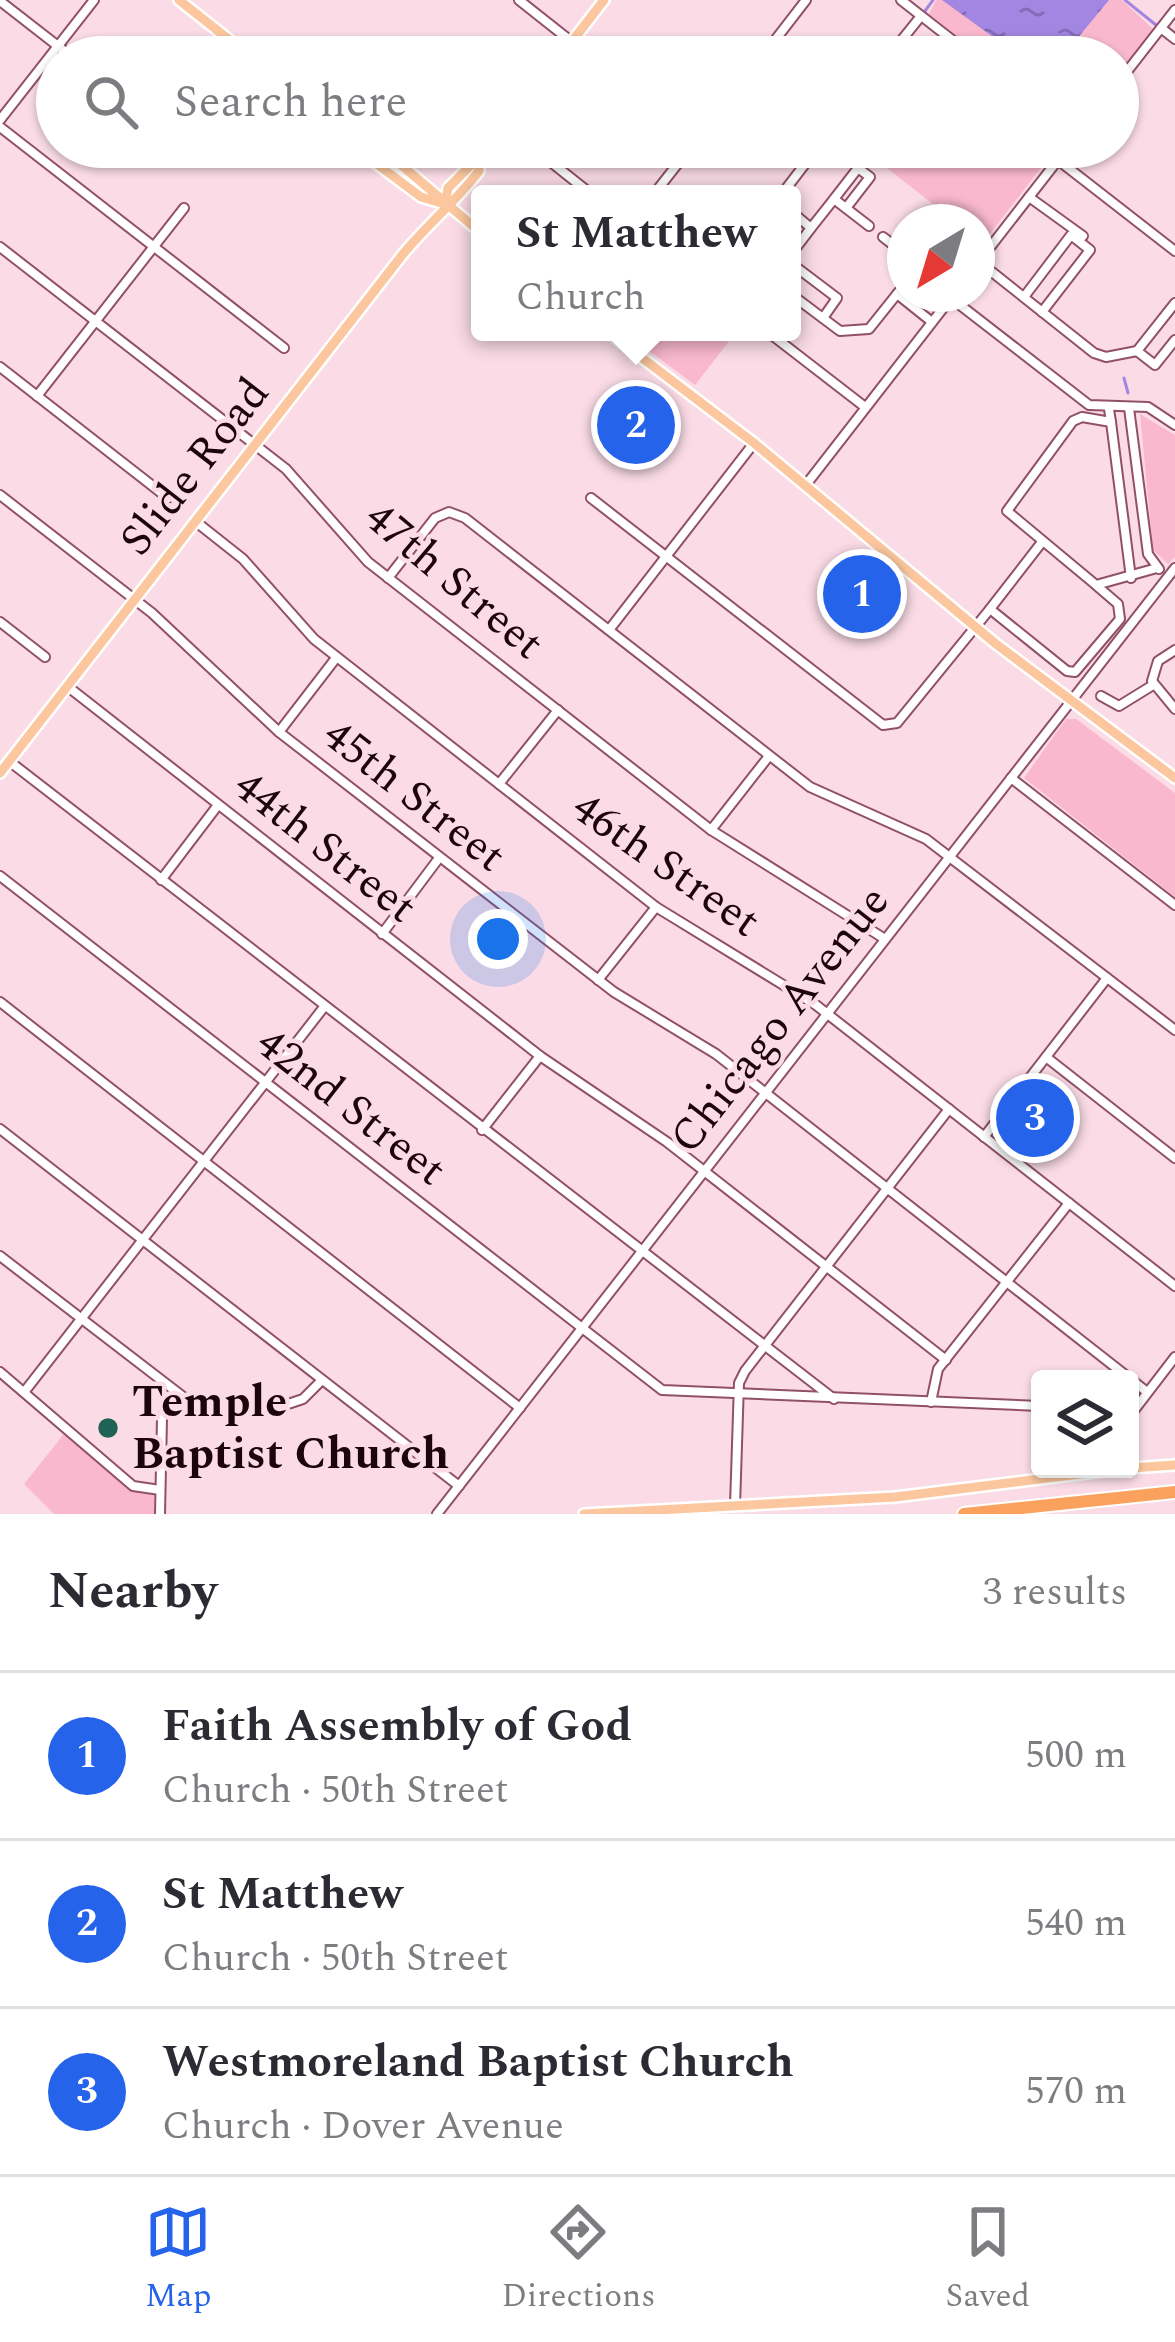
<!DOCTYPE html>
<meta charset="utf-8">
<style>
:root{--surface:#fff;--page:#f7f7f7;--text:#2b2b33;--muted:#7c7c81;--line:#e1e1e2;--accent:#2563eb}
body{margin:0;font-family:Spectral,serif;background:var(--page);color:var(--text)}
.controls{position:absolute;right:36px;bottom:36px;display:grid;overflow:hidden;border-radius:12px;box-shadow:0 3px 9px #0004}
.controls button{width:108px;height:108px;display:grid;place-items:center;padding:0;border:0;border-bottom:3px solid var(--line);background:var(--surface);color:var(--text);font:60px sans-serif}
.compass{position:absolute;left:887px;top:204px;width:108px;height:108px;border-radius:50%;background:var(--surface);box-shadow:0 3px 9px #0004;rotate:218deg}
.you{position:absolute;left:498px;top:939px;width:42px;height:42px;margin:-30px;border:9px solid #fff;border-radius:50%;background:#1a73e8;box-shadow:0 0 0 18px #1a73e833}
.badge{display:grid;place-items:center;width:78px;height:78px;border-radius:50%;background:var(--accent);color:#fff;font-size:39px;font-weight:700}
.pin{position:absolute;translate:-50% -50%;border:6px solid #fff;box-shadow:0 3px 12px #0006}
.popup{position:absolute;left:471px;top:185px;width:330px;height:156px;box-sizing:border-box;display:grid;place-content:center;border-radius:12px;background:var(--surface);filter:drop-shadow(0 3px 9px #0005);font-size:39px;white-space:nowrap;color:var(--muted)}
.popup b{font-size:45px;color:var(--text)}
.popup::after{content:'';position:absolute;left:50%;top:100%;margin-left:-24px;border:24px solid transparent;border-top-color:var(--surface)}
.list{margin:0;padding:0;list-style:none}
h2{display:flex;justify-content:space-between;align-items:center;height:156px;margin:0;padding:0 48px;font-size:51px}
h2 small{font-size:39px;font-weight:400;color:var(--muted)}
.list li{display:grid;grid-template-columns:78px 1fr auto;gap:36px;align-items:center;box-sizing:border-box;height:168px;padding:0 48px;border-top:3px solid var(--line)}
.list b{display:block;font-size:45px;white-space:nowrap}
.list p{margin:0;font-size:39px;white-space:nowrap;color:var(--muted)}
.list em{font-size:39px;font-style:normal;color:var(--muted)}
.icon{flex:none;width:66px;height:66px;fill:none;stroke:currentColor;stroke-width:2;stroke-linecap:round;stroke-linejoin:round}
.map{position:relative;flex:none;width:1175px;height:1514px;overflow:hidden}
.search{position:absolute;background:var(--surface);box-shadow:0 3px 9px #0004;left:36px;right:36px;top:36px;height:132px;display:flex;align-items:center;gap:30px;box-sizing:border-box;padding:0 42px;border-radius:66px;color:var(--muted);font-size:45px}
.sheet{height:660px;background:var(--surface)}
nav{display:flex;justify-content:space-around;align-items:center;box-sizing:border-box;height:168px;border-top:3px solid var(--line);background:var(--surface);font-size:33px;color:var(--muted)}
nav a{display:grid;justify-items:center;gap:6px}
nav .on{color:var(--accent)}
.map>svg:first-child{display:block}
.green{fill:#f9b8ce}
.water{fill:url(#water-ripples)}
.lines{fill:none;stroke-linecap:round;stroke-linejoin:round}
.stream{stroke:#a286e2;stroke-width:3}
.minor-casing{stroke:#915068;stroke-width:12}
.major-casing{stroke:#fff;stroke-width:14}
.highway-casing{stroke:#fff;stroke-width:16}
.minor{stroke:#fff;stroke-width:8}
.major{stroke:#fcc79e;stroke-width:9}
.highway{stroke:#faa25d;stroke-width:12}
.poi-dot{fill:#1e6355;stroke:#fbdce6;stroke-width:4.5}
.labels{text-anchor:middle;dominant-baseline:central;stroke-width:9;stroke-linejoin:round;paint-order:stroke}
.street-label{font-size:45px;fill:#1d050f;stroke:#fbdce6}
.poi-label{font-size:45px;font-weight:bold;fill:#1d050f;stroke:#fbdce6;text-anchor:start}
</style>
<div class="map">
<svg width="1175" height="1514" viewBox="0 0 1175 1514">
<defs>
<pattern id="water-ripples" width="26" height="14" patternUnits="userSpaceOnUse" patternTransform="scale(3)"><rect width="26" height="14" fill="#a286e2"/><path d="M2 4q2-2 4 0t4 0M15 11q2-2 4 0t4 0" fill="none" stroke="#836cb6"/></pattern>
</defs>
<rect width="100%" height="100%" fill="#fbdce6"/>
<g class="green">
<polygon points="936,0 1122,0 1153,29 1118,73 1118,57 984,57 929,14"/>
<polygon points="860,147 1057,147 983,243 977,238 977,222 956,222"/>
<polygon points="649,332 736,332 695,385 640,344"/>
<polygon points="1140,414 1175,435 1175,557 1168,564 1153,550"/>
<polygon points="1066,719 1076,719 1175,793 1175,897 1024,778"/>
<polygon points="64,1434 130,1484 154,1492 156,1514 54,1514 24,1484"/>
</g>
<polygon class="water" points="942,0 1109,0 1062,57 1018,55"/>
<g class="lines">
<g class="stream">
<polyline points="1125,0 1156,25"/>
<polyline points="925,11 933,0"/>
<polyline points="1124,378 1128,393"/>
</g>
<defs>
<g id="minor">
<polyline points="519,0 572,42"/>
<polyline points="901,0 974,57"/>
<polyline points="0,1 72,57"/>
<polyline points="1161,28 1175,39"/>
<polyline points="762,57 806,0"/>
<polyline points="888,57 921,16"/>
<polyline points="1118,83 1175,10"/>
<polyline points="0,120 94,0"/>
<polyline points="0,127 284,348"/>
<polyline points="532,147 591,194"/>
<polyline points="1058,160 1175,251"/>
<polyline points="654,194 691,147"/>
<polyline points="782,194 818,147"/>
<polyline points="1029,197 1083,236"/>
<polyline points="834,199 858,168 870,177 846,208"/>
<polyline points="792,212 811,228 792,253"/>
<polyline points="811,228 834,199 869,226"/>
<polyline points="883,237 905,254"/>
<polyline points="0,247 286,469 368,562 711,830 885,939"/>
<polyline points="792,264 837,298 823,318"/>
<polyline points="977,264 1068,147"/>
<polyline points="992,272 1094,353 1106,357 1137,351"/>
<polyline points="897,294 905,284"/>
<polyline points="792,295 840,331 869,329 897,294 932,322"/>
<polyline points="1024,297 1071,235 1090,250 1042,312"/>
<polyline points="951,298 1089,405 1148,407 1175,425"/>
<polyline points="1175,303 1137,351 1155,365 1175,340"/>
<polyline points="768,332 865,407"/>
<polyline points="0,367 168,498"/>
<polyline points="37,396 184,208"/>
<polyline points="1129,408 1148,554 1159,569"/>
<polyline points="1109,409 1111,422 1082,417 1073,421 1007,511 1096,585 1157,568"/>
<polyline points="1111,422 1131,578"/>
<polyline points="805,486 951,298"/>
<polyline points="0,495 152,613 279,732 614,992 716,1054 1147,1392"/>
<polyline points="591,498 883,725 897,723 990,609"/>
<polyline points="195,521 243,559 314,639 656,907 816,1005 1175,1286"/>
<polyline points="1042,542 990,609 1067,671 1075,672 1120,619 1118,604 1097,586"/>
<polyline points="388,578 435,518 449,512 465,518 810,787 926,839 1175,1030"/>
<polyline points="0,622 45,657"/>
<polyline points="609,630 754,443"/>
<polyline points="1175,650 1158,661 1152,681 1175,709"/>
<polyline points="67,686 540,1056 667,1142 946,1360"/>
<polyline points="1101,696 1119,706 1153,685"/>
<polyline points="279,732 336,658"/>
<polyline points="9,761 834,1399"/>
<polyline points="1011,778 1175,905"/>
<polyline points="499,784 558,710"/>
<polyline points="711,830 769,756"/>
<polyline points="0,876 662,1390 1040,1406"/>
<polyline points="161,880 218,805"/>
<polyline points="382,934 439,858"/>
<polyline points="598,980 656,907"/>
<polyline points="0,1002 520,1408"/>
<polyline points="1046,1057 1175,1158"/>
<polyline points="0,1129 459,1486"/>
<polyline points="482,1130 540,1056"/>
<polyline points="984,1137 1107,978"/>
<polyline points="0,1256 186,1399 285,1405 303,1399 322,1380"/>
<polyline points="0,1372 133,1486 160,1490"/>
<polyline points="25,1391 324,1007"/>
<polyline points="931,1402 938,1369 1069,1203"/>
<polyline points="1130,1465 1132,1413 1175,1357"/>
<polyline points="735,1506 739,1383 745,1371 949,1109"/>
<polyline points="160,1514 162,1418 175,1393"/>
<polyline points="437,1514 1175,568"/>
</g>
<g id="major">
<polyline points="179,0 251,57"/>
<polyline points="560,57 604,0"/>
<polyline points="354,147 421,197 445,204"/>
<polyline points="380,147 480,232"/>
<polyline points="445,204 448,188 489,147"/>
<polyline points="608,332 754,443 996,644 1175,778"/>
<path d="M 0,773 L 403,254 C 428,224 456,201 479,171 L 478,161"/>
<polyline points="1130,1468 1175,1465"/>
<polyline points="584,1514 895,1497 1120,1469"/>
</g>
<polyline id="highway" points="964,1514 1175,1492"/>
</defs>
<use href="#minor" class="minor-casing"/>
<use href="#major" class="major-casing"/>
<use href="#highway" class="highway-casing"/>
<use href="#minor" class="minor"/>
<use href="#major" class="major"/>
<use href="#highway" class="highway"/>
</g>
<circle class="poi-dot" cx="108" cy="1428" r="12"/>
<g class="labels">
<g class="street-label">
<text transform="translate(195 467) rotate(-52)">Slide Road</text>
<text transform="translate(454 581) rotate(40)">47th Street</text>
<text transform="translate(414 796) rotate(38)">45th Street</text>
<text transform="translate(325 847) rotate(38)">44th Street</text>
<text transform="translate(666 865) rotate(35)">46th Street</text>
<text transform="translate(780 1020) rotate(-52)">Chicago Avenue</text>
<text transform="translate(351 1107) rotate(38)">42nd Street</text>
</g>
<g class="poi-label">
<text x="132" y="1402">Temple<tspan x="132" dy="52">Baptist Church</tspan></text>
</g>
</g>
</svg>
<div class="controls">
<button><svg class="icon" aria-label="layers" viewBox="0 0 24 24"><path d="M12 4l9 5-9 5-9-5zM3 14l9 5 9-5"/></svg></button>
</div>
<svg class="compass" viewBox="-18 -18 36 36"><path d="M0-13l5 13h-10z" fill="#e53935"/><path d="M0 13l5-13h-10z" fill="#7c7c81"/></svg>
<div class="you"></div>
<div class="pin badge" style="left:862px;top:594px">1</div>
<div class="pin badge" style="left:636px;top:425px">2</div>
<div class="popup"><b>St Matthew</b>Church</div>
<div class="pin badge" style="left:1035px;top:1118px">3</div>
<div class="search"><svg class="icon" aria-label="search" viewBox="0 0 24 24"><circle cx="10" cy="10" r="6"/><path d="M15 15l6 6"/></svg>Search here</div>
</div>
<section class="sheet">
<h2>Nearby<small>3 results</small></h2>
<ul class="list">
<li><span class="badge">1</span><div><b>Faith Assembly of God</b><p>Church · 50th Street</p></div><em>500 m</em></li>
<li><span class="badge">2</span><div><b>St Matthew</b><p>Church · 50th Street</p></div><em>540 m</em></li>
<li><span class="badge">3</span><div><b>Westmoreland Baptist Church</b><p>Church · Dover Avenue</p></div><em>570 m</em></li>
</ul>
</section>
<nav>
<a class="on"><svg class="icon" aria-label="map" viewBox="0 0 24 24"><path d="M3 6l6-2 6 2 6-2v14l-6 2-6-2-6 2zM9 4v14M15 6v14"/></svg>Map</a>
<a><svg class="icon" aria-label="directions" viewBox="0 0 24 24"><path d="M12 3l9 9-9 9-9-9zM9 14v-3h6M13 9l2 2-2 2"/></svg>Directions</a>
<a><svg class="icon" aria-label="saved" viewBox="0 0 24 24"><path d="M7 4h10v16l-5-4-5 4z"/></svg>Saved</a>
</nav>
